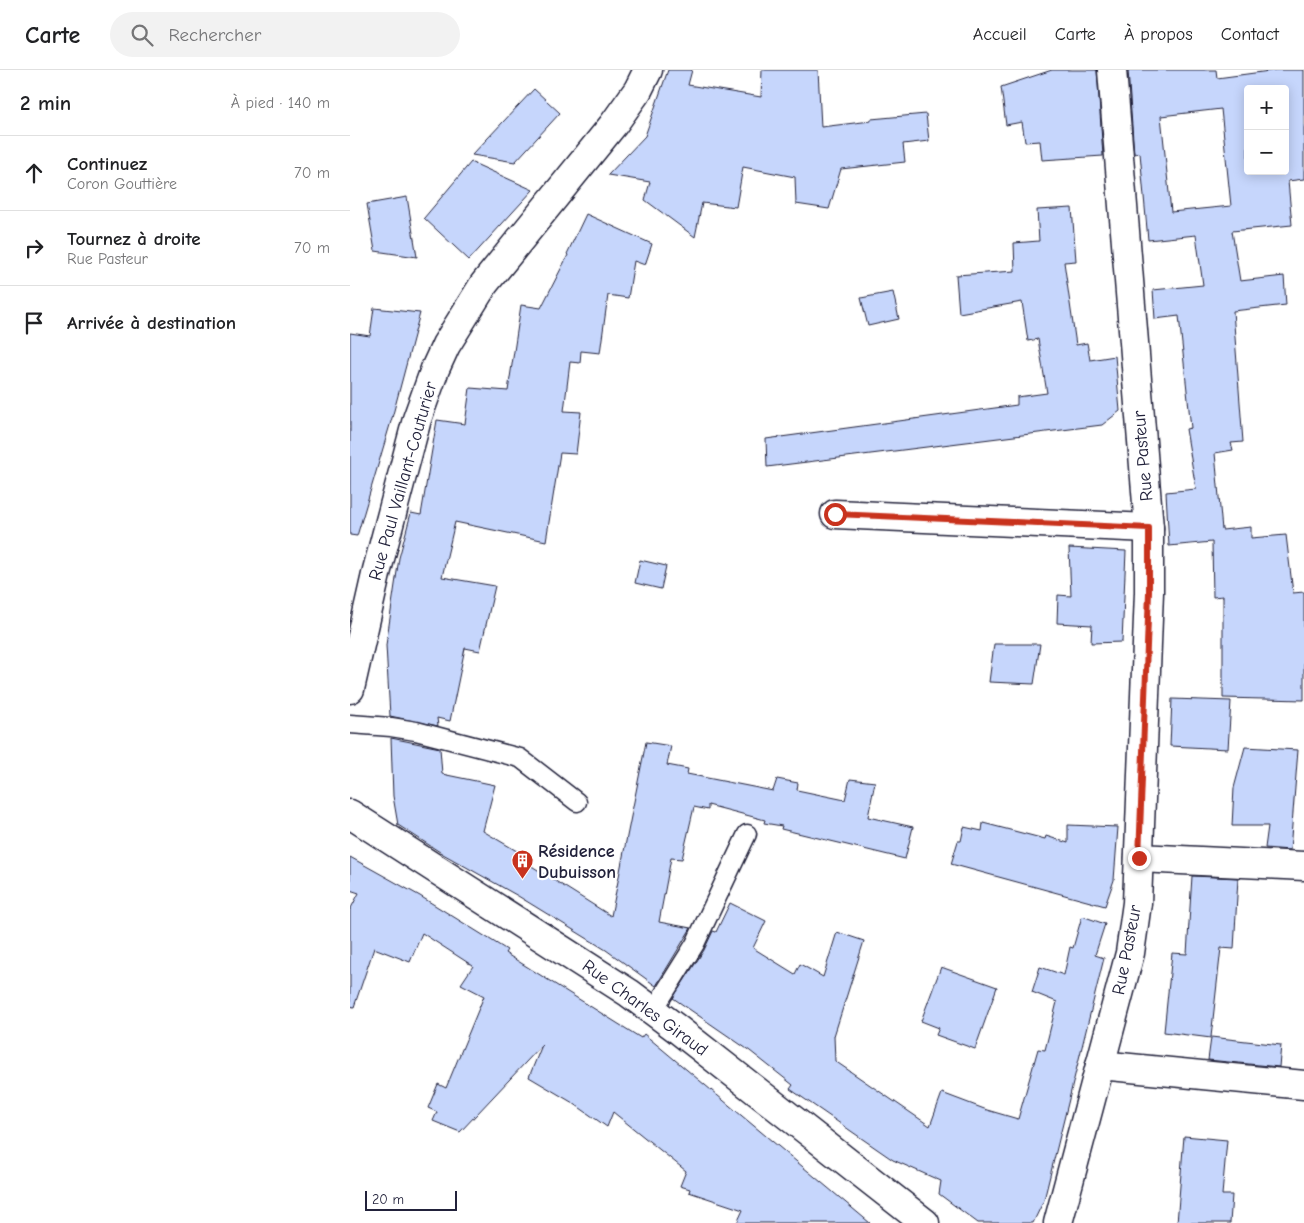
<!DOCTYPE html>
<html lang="fr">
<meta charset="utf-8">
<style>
:root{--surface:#fff;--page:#f2f2f2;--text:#202124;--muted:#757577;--line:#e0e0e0}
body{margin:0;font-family:"Comic Neue",sans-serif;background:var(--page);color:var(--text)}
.controls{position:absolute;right:15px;top:15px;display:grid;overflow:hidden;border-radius:5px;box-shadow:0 2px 12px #0003}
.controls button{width:45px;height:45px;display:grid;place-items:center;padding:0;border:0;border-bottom:1px solid var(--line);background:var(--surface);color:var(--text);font:25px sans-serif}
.scale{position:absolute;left:15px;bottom:12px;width:92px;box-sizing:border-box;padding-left:5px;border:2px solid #22223b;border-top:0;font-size:14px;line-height:18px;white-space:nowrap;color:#22223b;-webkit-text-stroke:4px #fff;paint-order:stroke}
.stop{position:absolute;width:15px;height:15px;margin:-11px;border:4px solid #c8321e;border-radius:50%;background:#fff}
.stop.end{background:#c8321e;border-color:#fff;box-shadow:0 1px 5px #0008}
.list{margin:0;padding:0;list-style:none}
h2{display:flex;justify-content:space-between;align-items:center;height:65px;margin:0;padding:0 20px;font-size:21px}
h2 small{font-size:16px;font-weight:400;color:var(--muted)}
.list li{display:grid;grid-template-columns:32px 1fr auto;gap:15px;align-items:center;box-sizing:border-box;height:75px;padding:0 20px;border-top:1px solid var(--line)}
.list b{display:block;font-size:19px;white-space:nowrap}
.list p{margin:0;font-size:16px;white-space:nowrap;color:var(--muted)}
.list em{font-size:16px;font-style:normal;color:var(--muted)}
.icon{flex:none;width:28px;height:28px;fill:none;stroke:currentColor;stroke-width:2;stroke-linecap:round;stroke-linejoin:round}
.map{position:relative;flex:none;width:954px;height:1153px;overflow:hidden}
header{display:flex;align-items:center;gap:30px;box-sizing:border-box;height:70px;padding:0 25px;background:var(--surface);border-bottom:1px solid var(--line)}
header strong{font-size:24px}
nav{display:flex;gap:28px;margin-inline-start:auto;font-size:18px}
.search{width:350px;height:45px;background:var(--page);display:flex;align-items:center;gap:12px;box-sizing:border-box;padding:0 18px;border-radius:28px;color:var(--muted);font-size:19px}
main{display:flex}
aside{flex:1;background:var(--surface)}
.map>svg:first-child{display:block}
.building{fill:#c6d6fc;stroke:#22223b;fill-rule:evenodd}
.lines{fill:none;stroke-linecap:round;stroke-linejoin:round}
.service-casing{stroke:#22223b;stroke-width:21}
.minor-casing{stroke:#22223b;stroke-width:31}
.tertiary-casing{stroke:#22223b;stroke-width:31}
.service{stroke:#fff;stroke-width:18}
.minor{stroke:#fff;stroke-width:28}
.tertiary{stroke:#fff;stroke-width:28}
.route{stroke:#c8321e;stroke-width:6}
.labels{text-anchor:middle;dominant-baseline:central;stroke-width:4.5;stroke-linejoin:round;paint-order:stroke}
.street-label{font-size:18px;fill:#22223b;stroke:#fff}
.poi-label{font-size:18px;font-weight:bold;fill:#22223b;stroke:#fff;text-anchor:start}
</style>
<header>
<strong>Carte</strong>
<div class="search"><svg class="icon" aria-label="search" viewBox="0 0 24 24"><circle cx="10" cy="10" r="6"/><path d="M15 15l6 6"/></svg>Rechercher</div>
<nav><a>Accueil</a><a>Carte</a><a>À propos</a><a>Contact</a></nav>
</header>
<main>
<aside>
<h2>2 min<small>À pied · 140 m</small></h2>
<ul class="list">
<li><svg class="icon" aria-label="ahead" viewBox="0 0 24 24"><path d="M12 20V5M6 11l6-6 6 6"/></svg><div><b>Continuez</b><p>Coron Gouttière</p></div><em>70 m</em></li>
<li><svg class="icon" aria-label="right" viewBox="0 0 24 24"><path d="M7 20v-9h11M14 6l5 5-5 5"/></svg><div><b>Tournez à droite</b><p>Rue Pasteur</p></div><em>70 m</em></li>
<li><svg class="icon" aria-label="arrive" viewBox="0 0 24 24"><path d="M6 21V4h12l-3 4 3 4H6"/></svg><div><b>Arrivée à destination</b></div></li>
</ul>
</aside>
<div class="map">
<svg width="954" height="1153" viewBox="0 0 954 1153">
<rect width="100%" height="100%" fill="#fff"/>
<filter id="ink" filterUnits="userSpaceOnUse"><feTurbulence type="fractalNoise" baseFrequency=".02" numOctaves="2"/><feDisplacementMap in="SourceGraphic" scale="10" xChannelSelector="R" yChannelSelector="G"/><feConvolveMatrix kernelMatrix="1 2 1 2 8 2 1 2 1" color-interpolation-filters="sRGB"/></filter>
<g filter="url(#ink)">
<g class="building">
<polygon points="318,0 342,0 338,15 411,27 412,0 468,0 471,57 521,51 521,49 576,44 579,71 553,74 555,92 491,99 479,139 446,134 445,107 393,97 386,137 352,133 345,167 295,130 300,112 258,105 295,66"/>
<polygon points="702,0 747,0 753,86 692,90 690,71 675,72 672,52 656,55 651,17"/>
<path d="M 778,0 L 866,0 L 867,8 L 927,0 L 954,0 L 954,109 L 938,111 L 942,155 L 882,161 L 890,211 L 934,206 L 936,235 L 883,241 L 893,372 L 881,373 L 883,380 L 865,383 L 872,460 L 901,457 L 901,468 L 936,465 L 943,523 L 954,522 L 954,630 L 873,628 L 873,526 L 863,527 L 862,472 L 819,476 L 816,422 L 846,419 L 836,359 L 841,358 L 829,246 L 805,249 L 803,220 L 853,215 L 846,165 L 798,170 L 790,83 L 784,84 ZM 898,19 L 935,19 L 935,101 L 898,101 ZM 871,39 L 881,136 L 821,142 L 811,46 Z"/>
<polygon points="184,19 210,43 165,92 122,85"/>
<polygon points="121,92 183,120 119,190 74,148"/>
<polygon points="57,127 67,187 25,181 17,134"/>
<polygon points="722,138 726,191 714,192 726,275 737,273 740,290 765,286 770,341 752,355 417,397 416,369 667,335 667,327 697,323 688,269 678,271 672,232 609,243 606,205 665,201 664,173 689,171 687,140"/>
<polygon points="236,144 302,174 295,195 284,191 278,228 258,225 250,283 231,281 230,293 220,292 214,341 231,342 226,384 210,383 196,471 105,452 92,507 145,516 130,581 115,578 100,651 87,648 88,656 40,646 36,575 49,488 61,443 71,445 87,350 115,354 120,318 158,321 171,235 191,238 218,185 217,184"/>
<polygon points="543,222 549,249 518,256 511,228"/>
<polygon points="24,238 70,243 42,348 7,466 0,465 0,263 20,266"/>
<polygon points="719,478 776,481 772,572 741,573 742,555 707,553 708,525 721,526"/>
<polygon points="290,490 316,496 311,519 285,513"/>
<polygon points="644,574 690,574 684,614 639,612"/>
<polygon points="822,629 881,631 878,679 820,676"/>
<polygon points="41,668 90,678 92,704 145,715 133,761 182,790 180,795 261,846 296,672 321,676 317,695 338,699 337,704 423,721 427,709 448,713 447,720 495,730 500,709 525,712 518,747 563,757 555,789 431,759 432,756 414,753 415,750 358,735 358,740 344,737 332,789 321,788 309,852 341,858 306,916 256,880 168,826 93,784 48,755 43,726"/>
<polygon points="895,677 948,680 940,780 915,778 918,756 882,756 884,718"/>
<polygon points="633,753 695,769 696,766 718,773 718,755 768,757 764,810 755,836 601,794 608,771 611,771 614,757 632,761"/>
<polygon points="0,787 70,826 157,880 155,883 291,968 294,964 520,1153 387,1153 393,1140 339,1122 340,1119 330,1116 336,1101 263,1042 257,1057 223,1033 179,1007 192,975 110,1062 83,1051 87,1042 78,1038 88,1014 96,1018 134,926 111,914 123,896 72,863 60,892 24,878 4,937 0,936 0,840 9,823 0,820"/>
<polygon points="842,806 888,808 884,879 871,878 861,967 931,975 929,997 858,990 861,968 814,962 822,883 837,884"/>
<polygon points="380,833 416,851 403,878 445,904 450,894 473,907 487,862 514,871 484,966 485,991 580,1056 592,1023 637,1040 668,1049 688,979 695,980 707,932 682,922 690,897 714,905 720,877 723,878 732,846 755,854 745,885 754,888 694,1130 683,1153 628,1153 589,1124 591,1111 543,1090 440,1019 443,1015 400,981 323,928 354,880 363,861 366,862"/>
<polygon points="591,897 647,917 625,979 586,965 589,958 571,951"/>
<polygon points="834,1066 877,1070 872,1125 882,1125 880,1153 827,1153"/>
</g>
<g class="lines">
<defs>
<g id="service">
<polyline points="0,654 41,657 66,661 170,688 227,732"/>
<polyline points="303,941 345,874 397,764"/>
</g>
<g id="minor">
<polyline points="485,444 799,458"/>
<polyline points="0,744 279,923 326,958 575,1153"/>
<polyline points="789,788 954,796"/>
<polyline points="750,995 954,1015"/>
<polyline points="708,1153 780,883 787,833 799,522 799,458 762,0"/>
</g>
<polyline id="tertiary" points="0,619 27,500 67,349 85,299 96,275 134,214 263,55 288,20 298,0"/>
</defs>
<use href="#service" class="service-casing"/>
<use href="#minor" class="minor-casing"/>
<use href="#tertiary" class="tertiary-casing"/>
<use href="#service" class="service"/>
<use href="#minor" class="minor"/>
<use href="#tertiary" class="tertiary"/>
</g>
</g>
<g class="lines" filter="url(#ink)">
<polyline class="route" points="485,444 799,458 799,522 789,788"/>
</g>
<defs>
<symbol id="building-pin" viewBox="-11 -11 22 30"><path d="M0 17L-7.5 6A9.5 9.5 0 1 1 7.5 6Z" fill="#c8321e" stroke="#fff"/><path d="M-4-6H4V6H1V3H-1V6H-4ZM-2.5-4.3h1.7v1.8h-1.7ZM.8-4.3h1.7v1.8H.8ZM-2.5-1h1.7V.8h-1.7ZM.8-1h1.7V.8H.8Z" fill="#fff"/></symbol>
</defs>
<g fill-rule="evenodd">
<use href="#building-pin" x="160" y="778" width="25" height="34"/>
</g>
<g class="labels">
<g class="street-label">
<text transform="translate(793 386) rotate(-95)">Rue Pasteur</text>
<text transform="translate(53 411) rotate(-74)">Rue Paul Vaillant-Couturier</text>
<text transform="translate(777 880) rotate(-79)">Rue Pasteur</text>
<text transform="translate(295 938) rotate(36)">Rue Charles Giraud</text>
</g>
<g class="poi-label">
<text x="188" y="781">Résidence<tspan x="188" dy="21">Dubuisson</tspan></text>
</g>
</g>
</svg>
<div class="controls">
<button>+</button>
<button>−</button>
</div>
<div class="scale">20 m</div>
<div class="stop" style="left:485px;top:444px"></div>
<div class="stop end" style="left:789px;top:788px"></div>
</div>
</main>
